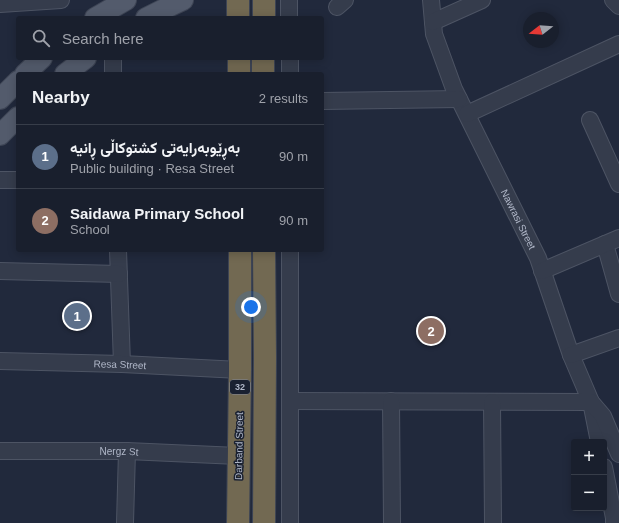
<!DOCTYPE html>
<meta charset="utf-8">
<style>
:root{--surface:#191f2d;--page:#222735;--text:#f1f3f6;--muted:#9fa2aa;--line:#373d49;--accent:#81a2fc}
body{margin:0;font-family:Helvetica,Vazirmatn,sans-serif;background:var(--page);color:var(--text)}
.controls{position:absolute;right:12px;bottom:12px;display:grid;overflow:hidden;border-radius:4px;box-shadow:0 2px 10px #0003}
.controls button{width:36px;height:36px;display:grid;place-items:center;padding:0;border:0;border-bottom:1px solid var(--line);background:var(--surface);color:var(--text);font:20px sans-serif}
.compass{position:absolute;left:523px;top:12px;width:36px;height:36px;border-radius:50%;background:var(--surface);box-shadow:0 2px 10px #0003;rotate:253deg}
.you{position:absolute;left:251px;top:307px;width:14px;height:14px;margin:-10px;border:3px solid #fff;border-radius:50%;background:#1a73e8;box-shadow:0 0 0 6px #1a73e833}
.badge{display:grid;place-items:center;width:26px;height:26px;border-radius:50%;background:var(--accent);color:#fff;font-size:13px;font-weight:700}
.pin{position:absolute;translate:-50% -50%;border:2px solid #fff;box-shadow:0 1px 4px #0006}
.list{margin:0;padding:0;list-style:none}
h2{display:flex;justify-content:space-between;align-items:center;height:52px;margin:0;padding:0 16px;font-size:17px}
h2 small{font-size:13px;font-weight:400;color:var(--muted)}
.list li{display:grid;grid-template-columns:26px 1fr auto;gap:12px;align-items:center;box-sizing:border-box;height:64px;padding:0 16px;border-top:1px solid var(--line)}
.list b{display:block;font-size:15px;white-space:nowrap}
.list p{margin:0;font-size:13px;white-space:nowrap;color:var(--muted)}
.list em{font-size:13px;font-style:normal;color:var(--muted)}
.icon{flex:none;width:22px;height:22px;fill:none;stroke:currentColor;stroke-width:2;stroke-linecap:round;stroke-linejoin:round}
.map{position:relative;flex:none;width:619px;height:523px;overflow:hidden}
.search{position:absolute;background:var(--surface);box-shadow:0 2px 10px #0003;left:16px;top:16px;width:308px;height:44px;display:flex;align-items:center;gap:10px;box-sizing:border-box;padding:0 14px;border-radius:4px;color:var(--muted);font-size:15px}
.panel{position:absolute;background:var(--surface);box-shadow:0 2px 10px #0003;left:16px;top:72px;width:308px;height:180px;border-radius:4px}
.map>svg:first-child{display:block}
.lines{fill:none;stroke-linecap:round;stroke-linejoin:round}
.minor-casing{stroke:#4d5464;stroke-width:18}
.major-casing{stroke:#3e4555;stroke-width:22}
.highway-casing{stroke:#3d4454;stroke-width:24}
.minor{stroke:#353c4c;stroke-width:16}
.major{stroke:#535b6c;stroke-width:20}
.highway{stroke:#726952;stroke-width:22}
.labels{text-anchor:middle;dominant-baseline:central;stroke-width:3;stroke-linejoin:round;paint-order:stroke}
.shield{fill:#1a2131;stroke:#838a9b;stroke-width:1}
.shield-label{font-size:9px;font-weight:bold;fill:#b0b7c8}
.street-label{font-size:10px;fill:#b0b7c8;stroke:#1a2131}
</style>
<div class="map">
<svg width="619" height="523" viewBox="0 0 619 523">
<rect width="100%" height="100%" fill="#21293c"/>
<g class="lines">
<defs>
<g id="minor">
<polyline points="289,0 289,18"/>
<path id="s1" d="M 431,0 L 434,34 L 454,89 L 538,258 L 571,355 L 591,402 L 599,442"/>
<polyline points="613,0 619,6"/>
<polyline points="0,4 61,0"/>
<polyline points="337,7 345,0"/>
<polyline points="433,22 482,0"/>
<polyline points="113,58 113,74"/>
<polyline points="290,58 290,74"/>
<polyline points="322,101 459,99"/>
<polyline points="467,114 619,44"/>
<polyline points="590,120 619,184"/>
<polyline points="0,180 18,180"/>
<polyline points="605,244 619,294"/>
<polyline points="118,250 122,364"/>
<polyline points="0,271 119,274"/>
<polyline points="542,271 619,238"/>
<polyline points="571,355 619,338"/>
<path id="s2" d="M 0,361 L 122,364 L 240,370"/>
<polyline points="290,401 591,402 603,416 619,454"/>
<polyline points="391,401 392,523"/>
<polyline points="492,402 493,523"/>
<path id="s3" d="M 0,451 L 127,451 L 238,456"/>
<polyline points="604,467 614,518 614,523"/>
<polyline points="125,523 127,451"/>
<polyline points="290,523 290,250"/>
</g>
<g id="major">
<polyline points="95,18 126,0"/>
<polyline points="146,18 162,10 183,0"/>
<polyline points="25,74 42,58"/>
<polyline points="65,74 86,58"/>
<polyline points="0,99 18,81"/>
<polyline points="0,135 18,117"/>
</g>
<g id="highway">
<polyline points="238,0 238,18"/>
<polyline points="264,18 264,0"/>
<polyline points="239,58 239,74"/>
<polyline points="263,74 263,58"/>
<polyline points="238,523 240,370 240,250"/>
<polyline points="264,523 265,357 264,250"/>
</g>
</defs>
<use href="#minor" class="minor-casing"/>
<use href="#major" class="major-casing"/>
<use href="#highway" class="highway-casing"/>
<use href="#minor" class="minor"/>
<use href="#major" class="major"/>
<use href="#highway" class="highway"/>
</g>
<g class="labels">
<rect class="shield" x="230" y="380" width="20" height="14" rx="3"/>
<g class="shield-label">
<text x="240" y="387">32</text>
</g>
<g class="street-label">
<text stroke="none"><textPath href="#s1" startOffset="238">Nawrasi Street</textPath></text>
<text stroke="none"><textPath href="#s2" startOffset="120">Resa Street</textPath></text>
<text transform="translate(239 446) rotate(-89)">Darband Street</text>
<text stroke="none"><textPath href="#s3" startOffset="119">Nergz St</textPath></text>
</g>
</g>
</svg>
<div class="controls">
<button>+</button>
<button>−</button>
</div>
<svg class="compass" viewBox="-18 -18 36 36"><path d="M0-13l5 13h-10z" fill="#e53935"/><path d="M0 13l5-13h-10z" fill="#9fa2aa"/></svg>
<div class="you"></div>
<div class="pin badge" style="left:77px;top:316px;background:#5c6f8a">1</div>
<div class="pin badge" style="left:431px;top:331px;background:#8d6e63">2</div>
<div class="search"><svg class="icon" aria-label="search" viewBox="0 0 24 24"><circle cx="10" cy="10" r="6"/><path d="M15 15l6 6"/></svg>Search here</div>
<section class="panel">
<h2>Nearby<small>2 results</small></h2>
<ul class="list">
<li><span class="badge" style="background:#5c6f8a">1</span><div><b>بەڕێوبەرایەتی کشتوکاڵی ڕانیە</b><p>Public building · Resa Street</p></div><em>90 m</em></li>
<li><span class="badge" style="background:#8d6e63">2</span><div><b>Saidawa Primary School</b><p>School</p></div><em>90 m</em></li>
</ul>
</section>
</div>
